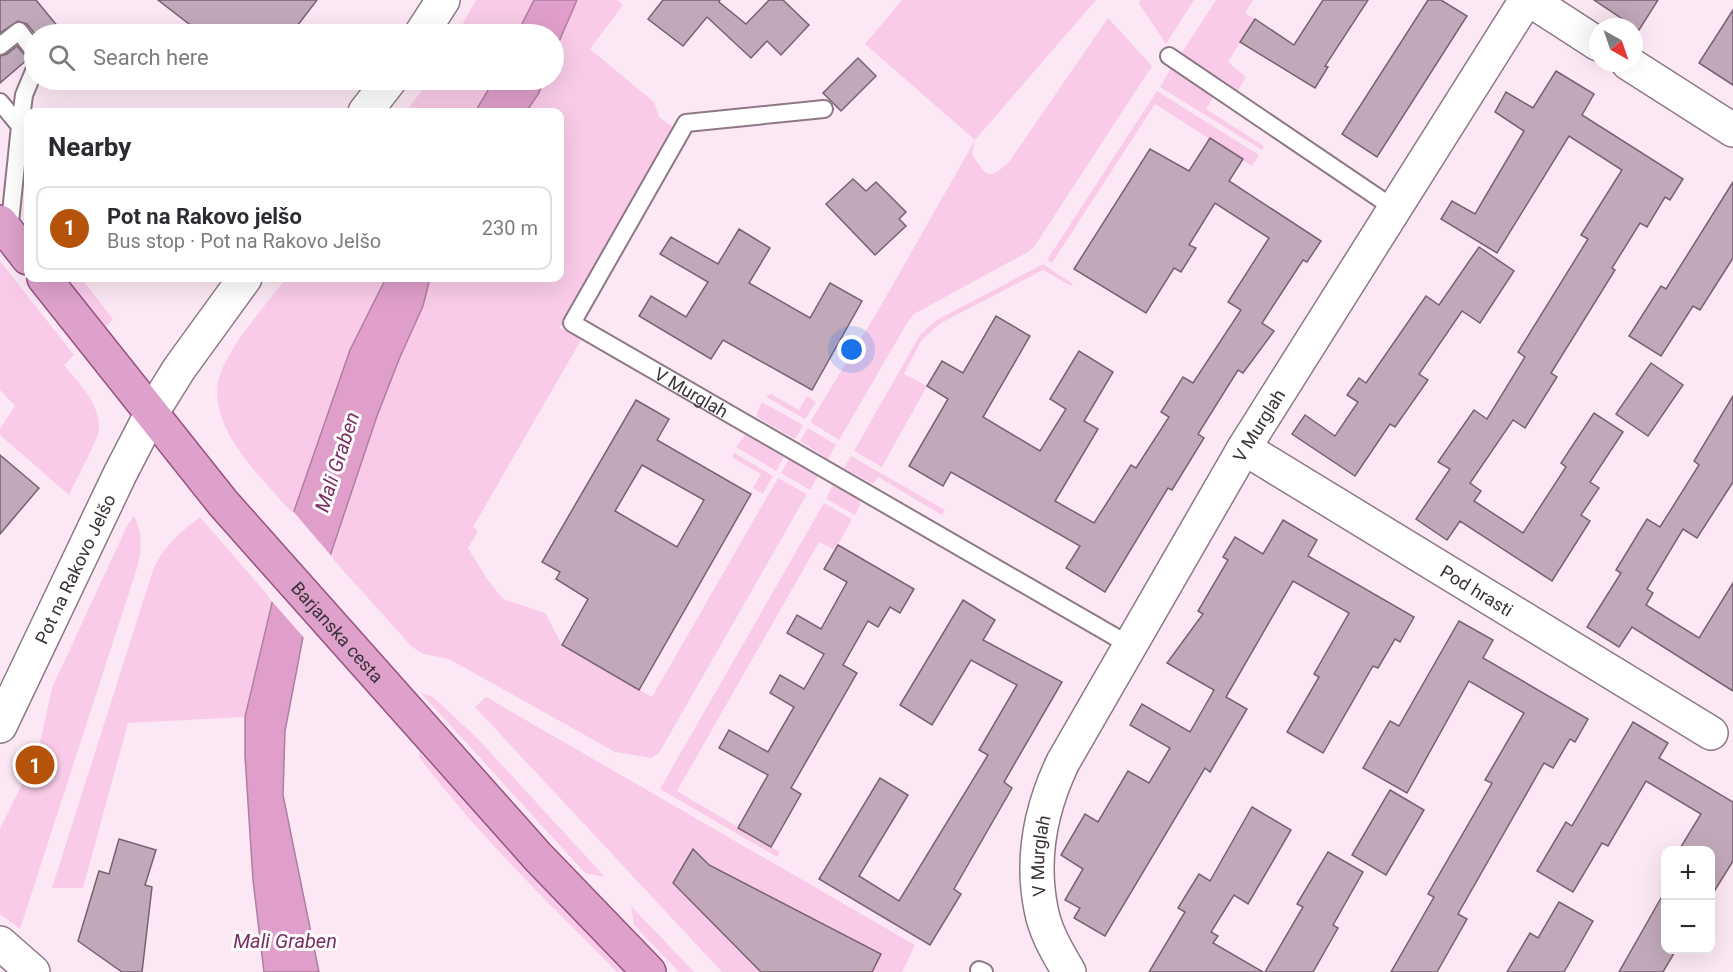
<!DOCTYPE html>
<meta charset="utf-8">
<style>
:root{--surface:#fff;--page:#f7f7f7;--text:#2b2b33;--muted:#7c7c81;--line:#e1e1e2;--accent:#b45309}
body{margin:0;font-family:Roboto,sans-serif;background:var(--page);color:var(--text)}
.controls{position:absolute;right:18px;bottom:18px;display:grid;overflow:hidden;border-radius:12px;box-shadow:0 6px 24px #0002}
.controls button{width:54px;height:54px;display:grid;place-items:center;padding:0;border:0;border-bottom:2px solid var(--line);background:var(--surface);color:var(--text);font:30px sans-serif}
.compass{position:absolute;left:1589px;top:18px;width:54px;height:54px;border-radius:50%;background:var(--surface);box-shadow:0 6px 24px #0002;rotate:140deg}
.you{position:absolute;left:852px;top:350px;width:21px;height:21px;margin:-15px;border:4px solid #fff;border-radius:50%;background:#1a73e8;box-shadow:0 0 0 9px #1a73e833}
.badge{display:grid;place-items:center;width:39px;height:39px;border-radius:50%;background:var(--accent);color:#fff;font-size:20px;font-weight:700}
.pin{position:absolute;translate:-50% -50%;border:3px solid #fff;box-shadow:0 2px 6px #0006}
.list{margin:0;padding:0;list-style:none}
h2{display:flex;justify-content:space-between;align-items:center;height:78px;margin:0;padding:0 24px;font-size:26px}
h2 small{font-size:20px;font-weight:400;color:var(--muted)}
.list li{display:grid;grid-template-columns:39px 1fr auto;gap:18px;align-items:center;box-sizing:border-box;height:84px;margin:0 12px 12px;padding:0 12px;border:2px solid var(--line);border-radius:12px}
.list b{display:block;font-size:22px;white-space:nowrap}
.list p{margin:0;font-size:20px;white-space:nowrap;color:var(--muted)}
.list em{font-size:20px;font-style:normal;color:var(--muted)}
.icon{flex:none;width:33px;height:33px;fill:none;stroke:currentColor;stroke-width:2;stroke-linecap:round;stroke-linejoin:round}
.map{position:relative;flex:none;width:1733px;height:972px;overflow:hidden}
.search{position:absolute;background:var(--surface);box-shadow:0 6px 24px #0002;left:24px;top:24px;width:540px;height:66px;display:flex;align-items:center;gap:15px;box-sizing:border-box;padding:0 21px;border-radius:33px;color:var(--muted);font-size:22px}
.panel{position:absolute;background:var(--surface);box-shadow:0 6px 24px #0002;left:24px;top:108px;width:540px;height:174px;border-radius:12px}
.map>svg:first-child{display:block}
.green{fill:#f9cbe8}
.water{fill:#e09fcb;stroke:#af7e9f;stroke-width:1.5}
.pier{fill:#fce8f4}
.building{fill:#c1a9b9;stroke:#786270;stroke-width:1.5;fill-rule:evenodd}
.lines{fill:none;stroke-linecap:round;stroke-linejoin:round}
.service-casing{stroke:#8e7886;stroke-width:20}
.minor-casing{stroke:#8e7886;stroke-width:36}
.tertiary-casing{stroke:#8e7886;stroke-width:36}
.primary-casing{stroke:#965281;stroke-width:36}
.service{stroke:#fff;stroke-width:16}
.minor{stroke:#fff;stroke-width:33}
.tertiary{stroke:#fff;stroke-width:33}
.primary{stroke:#dda1cb;stroke-width:33}
.labels{text-anchor:middle;dominant-baseline:central;stroke-width:6;stroke-linejoin:round;paint-order:stroke}
.street-label{font-size:18px;fill:#3c3238;stroke:#fcfcfc}
.water-label{font-size:20px;font-style:italic;fill:#7a2e65;stroke:#fcfcfc}
</style>
<div class="map">
<svg width="1733" height="972" viewBox="0 0 1733 972">
<rect width="100%" height="100%" fill="#fce8f4"/>
<g class="green">
<polygon points="476,0 534,0 517,34 457,34"/>
<polygon points="577,0 618,0 623,5 590,49 654,102 659,117 674,128 641,184 560,328 581,340 473,527 478,531 468,548 487,579 503,599 545,613 562,645 652,697 778,478 807,494 659,753 651,758 615,752 449,659 424,654 412,647 331,557 377,416 400,357 423,306 430,278 560,278 560,112 526,112 539,93 543,80 554,80 554,53"/>
<path d="M 902,0 L 1096,0 L 975,140 L 972,154 C 987,177 988,181 1009,162 L 1108,18 L 1152,66 L 1034,247 L 1026,253 L 914,314 L 907,323 L 839,440 L 810,422 L 882,304 L 975,140 L 865,44 Z"/>
<polygon points="1140,0 1194,0 1166,44 1139,3"/>
<polygon points="1216,0 1253,0 1245,13 1255,19 1228,62 1246,77 1238,90 1235,92 1179,57"/>
<polygon points="1172,66 1214,96 1206,109 1264,146 1262,150 1160,87"/>
<polygon points="429,80 494,80 475,112 406,112"/>
<polygon points="1157,91 1259,155 1252,166 1155,104 1052,263 1047,260"/>
<path d="M 0,261 L 74,355 L 64,365 C 79,383 101,405 99,430 C 98,439 75,482 69,495 L 0,435 L 0,429 L 15,406 L 0,390 Z"/>
<polygon points="1043,264 1073,284 1071,286 1043,270 939,324 921,341 904,374 927,386 882,467 854,451 920,335 935,321"/>
<polygon points="67,278 81,278 113,319 106,327"/>
<path d="M 286,278 L 386,278 L 350,350 L 293,514 C 261,476 196,420 224,365 C 239,334 266,305 286,278 Z"/>
<polygon points="771,394 799,410 807,396 816,402 805,419 766,397"/>
<polygon points="762,402 803,425 795,439 757,417 757,413"/>
<polygon points="808,428 836,445 828,459 800,441"/>
<polygon points="745,435 784,457 776,471 736,447"/>
<polygon points="733,452 773,476 763,494 753,488 761,474 733,458"/>
<polygon points="851,456 945,510 942,515 878,477 873,484 844,468"/>
<polygon points="789,459 818,476 810,490 781,473"/>
<polygon points="833,485 859,500 860,505 855,515 826,499"/>
<polygon points="824,503 852,519 835,550 819,542 677,791 780,852 777,857 660,789"/>
<path d="M 134,516 C 143,535 142,548 137,568 L 20,929 L 0,914 L 0,829 L 38,752 L 52,688 L 128,524 Z"/>
<path d="M 200,517 L 272,600 L 245,717 L 128,723 L 83,888 L 52,888 L 153,570 C 164,546 179,533 200,517 Z"/>
<polygon points="421,693 433,697 478,739 605,877 585,873"/>
<polygon points="486,697 915,945 902,972 722,972 475,707"/>
<path d="M 419,752 L 627,972 L 617,972 C 549,903 477,834 419,757 Z"/>
<polygon points="631,906 694,972 679,972 634,925"/>
</g>
<g class="water">
<polygon points="534,0 577,0 554,53 554,34 517,34"/>
<polygon points="494,80 543,80 539,93 526,112 475,112"/>
<polygon points="386,278 430,278 423,306 400,357 377,416 303,637 285,731 283,795 319,972 264,972 253,880 245,756 245,717 293,514 350,350"/>
</g>
<polygon class="pier" points="292,510 334,559 305,639 269,598"/>
<g class="building">
<polygon points="0,0 36,0 64,34 35,34 27,24 18,21 0,33"/>
<polygon points="158,0 317,0 291,34 202,34"/>
<polygon points="663,0 720,0 719,2 746,24 769,0 783,0 809,25 781,55 767,41 751,58 707,17 683,46 648,19"/>
<polygon points="1323,0 1368,0 1325,66 1328,67 1315,88 1240,42 1255,19 1294,45"/>
<polygon points="1428,0 1441,0 1467,16 1377,157 1342,134"/>
<polygon points="1594,0 1658,0 1639,30"/>
<polygon points="1733,10 1733,85 1699,63"/>
<polygon points="17,46 28,59 0,83 0,56 7,54"/>
<polygon points="858,58 876,76 841,111 823,93"/>
<polygon points="1556,71 1594,94 1582,115 1683,179 1670,200 1665,197 1647,227 1640,223 1612,268 1615,270 1551,373 1557,377 1525,428 1513,420 1470,483 1481,491 1474,501 1523,533 1566,467 1561,463 1594,413 1623,432 1590,482 1599,488 1581,515 1590,521 1552,581 1460,521 1447,540 1416,519 1450,469 1438,462 1474,410 1487,419 1525,357 1518,352 1588,239 1581,235 1622,170 1569,136 1497,253 1441,219 1452,201 1475,214 1524,131 1495,112 1506,92 1533,108"/>
<polygon points="1210,138 1243,159 1229,181 1321,241 1307,262 1303,260 1262,323 1274,331 1243,373 1238,370 1198,434 1204,438 1172,490 1168,488 1105,592 1066,568 1080,546 951,472 943,486 909,466 948,399 927,386 942,361 963,373 996,316 1030,336 983,417 1040,451 1066,409 1050,399 1079,351 1113,372 1084,421 1098,429 1055,501 1094,523 1131,465 1136,468 1169,417 1161,412 1183,377 1193,383 1241,310 1228,302 1269,238 1215,203 1189,245 1196,248 1181,272 1174,268 1146,313 1074,269 1150,149 1189,171"/>
<polygon points="853,179 866,191 876,182 906,212 899,219 906,226 875,255 826,204"/>
<polygon points="1733,182 1733,258 1700,310 1693,306 1661,356 1629,336 1661,286 1666,289"/>
<polygon points="739,229 770,248 749,283 810,318 830,283 862,301 812,390 723,340 711,359 639,316 651,296 686,317 708,282 660,254 671,237 718,264"/>
<polygon points="1479,247 1514,271 1480,323 1462,311 1419,374 1428,380 1395,427 1390,424 1355,476 1292,434 1305,415 1335,436 1358,402 1347,395 1359,378 1366,383 1426,296 1439,305"/>
<polygon points="1651,363 1683,385 1648,436 1616,414"/>
<polygon points="1733,396 1733,482 1697,538 1683,529 1647,589 1653,593 1646,605 1699,638 1733,583 1733,691 1632,627 1619,647 1587,627 1621,573 1616,570 1647,519 1660,527 1699,465 1694,461"/>
<path d="M 636,400 L 669,419 L 657,440 L 751,494 L 639,690 L 562,645 L 588,599 L 556,579 L 560,572 L 542,562 ZM 642,465 L 704,500 L 677,547 L 615,511 Z"/>
<polygon points="0,455 39,488 0,534"/>
<polygon points="1283,520 1317,540 1308,556 1414,617 1400,642 1395,639 1378,668 1373,666 1323,753 1287,732 1319,677 1314,674 1349,613 1293,581 1226,697 1247,709 1210,772 1205,768 1105,936 1074,918 1080,908 1065,900 1083,869 1061,855 1085,814 1098,822 1128,771 1149,783 1170,748 1130,725 1142,704 1190,732 1214,690 1167,663 1203,614 1198,611 1228,560 1223,557 1235,537 1263,554"/>
<polygon points="838,545 914,589 900,613 890,607 878,627 868,621 843,665 857,673 791,788 801,794 771,847 738,828 768,775 719,748 729,730 768,752 794,707 770,693 780,675 804,689 824,654 787,633 797,615 821,629 847,582 824,569"/>
<polygon points="963,600 995,620 983,640 1062,682 1004,782 1012,788 954,889 961,894 930,945 819,879 880,778 908,795 859,876 899,901 988,755 979,750 1017,685 971,660 932,725 900,705"/>
<polygon points="1459,621 1493,640 1483,658 1588,719 1575,742 1570,739 1553,768 1544,763 1458,914 1467,919 1437,972 1391,972 1434,897 1428,894 1492,783 1485,780 1524,713 1469,681 1407,793 1363,768 1390,721 1399,726"/>
<polygon points="1633,722 1668,743 1659,758 1733,802 1733,861 1710,898 1710,850 1679,850 1701,814 1646,781 1608,846 1602,843 1573,892 1537,871 1566,822 1572,826"/>
<polygon points="1390,790 1424,810 1386,875 1352,855"/>
<polygon points="1252,807 1291,830 1248,904 1234,895 1211,932 1218,936 1213,943 1263,972 1149,972 1185,912 1178,908 1199,874 1210,881"/>
<polygon points="119,839 156,850 145,885 152,887 142,972 122,972 78,941 99,871 109,874"/>
<polygon points="693,849 709,865 881,954 872,972 761,972 673,883"/>
<polygon points="1328,852 1363,872 1333,925 1338,928 1313,972 1265,972 1303,907 1297,904"/>
<polygon points="1665,891 1665,950 1676,950 1663,972 1619,972"/>
<polygon points="1559,902 1593,921 1564,972 1507,972 1530,933 1538,938"/>
</g>
<g class="lines">
<defs>
<g id="service">
<polyline points="0,46 19,31 34,51"/>
<polyline points="1169,56 1395,209"/>
<polyline points="0,102 20,126 9,232"/>
<path id="s1" d="M 824,109 L 686,123 L 572,323 L 1131,646"/>
<polyline points="20,126 24,95 34,71"/>
<polyline points="979,970 984,972"/>
</g>
<g id="minor">
<polyline points="1530,0 1598,44"/>
<polyline points="1628,63 1733,130"/>
<path id="s2" d="M 1244,448 L 1711,733"/>
</g>
<g id="tertiary">
<polyline points="421,34 443,0"/>
<polyline points="365,112 390,80"/>
<path id="s3" d="M 0,726 L 120,474 L 151,414 L 179,369 L 245,278"/>
<polyline points="0,943 33,972"/>
<path id="s4" d="M 1069,972 C 1058,953 1045,932 1041,909 C 1031,859 1041,808 1063,762 L 1244,448 L 1526,0"/>
</g>
<g id="primary">
<polyline points="0,222 28,258"/>
<path id="s5" d="M 44,278 L 223,503 L 538,857 L 649,972"/>
</g>
</defs>
<use href="#service" class="service-casing"/>
<use href="#minor" class="minor-casing"/>
<use href="#tertiary" class="tertiary-casing"/>
<use href="#primary" class="primary-casing"/>
<use href="#service" class="service"/>
<use href="#minor" class="minor"/>
<use href="#tertiary" class="tertiary"/>
<use href="#primary" class="primary"/>
</g>
<g class="labels">
<g class="street-label">
<text stroke="none"><textPath href="#s1" startOffset="507">V Murglah</textPath></text>
<text stroke="none"><textPath href="#s4" startOffset="610">V Murglah</textPath></text>
<text stroke="none"><textPath href="#s3" startOffset="174">Pot na Rakovo Jelšo</textPath></text>
<text stroke="none"><textPath href="#s2" startOffset="273">Pod hrasti</textPath></text>
<text stroke="none"><textPath href="#s5" startOffset="460">Barjanska cesta</textPath></text>
<text stroke="none"><textPath href="#s4" startOffset="123">V Murglah</textPath></text>
</g>
<g class="water-label">
<text transform="translate(337 462) rotate(-72)">Mali Graben</text>
<text x="285" y="941">Mali Graben</text>
</g>
</g>
</svg>
<div class="controls">
<button>+</button>
<button>−</button>
</div>
<svg class="compass" viewBox="-18 -18 36 36"><path d="M0-13l5 13h-10z" fill="#e53935"/><path d="M0 13l5-13h-10z" fill="#7c7c81"/></svg>
<div class="you"></div>
<div class="pin badge" style="left:35px;top:765px">1</div>
<div class="search"><svg class="icon" aria-label="search" viewBox="0 0 24 24"><circle cx="10" cy="10" r="6"/><path d="M15 15l6 6"/></svg>Search here</div>
<section class="panel">
<h2>Nearby<small></small></h2>
<ul class="list">
<li><span class="badge">1</span><div><b>Pot na Rakovo jelšo</b><p>Bus stop · Pot na Rakovo Jelšo</p></div><em>230 m</em></li>
</ul>
</section>
</div>
